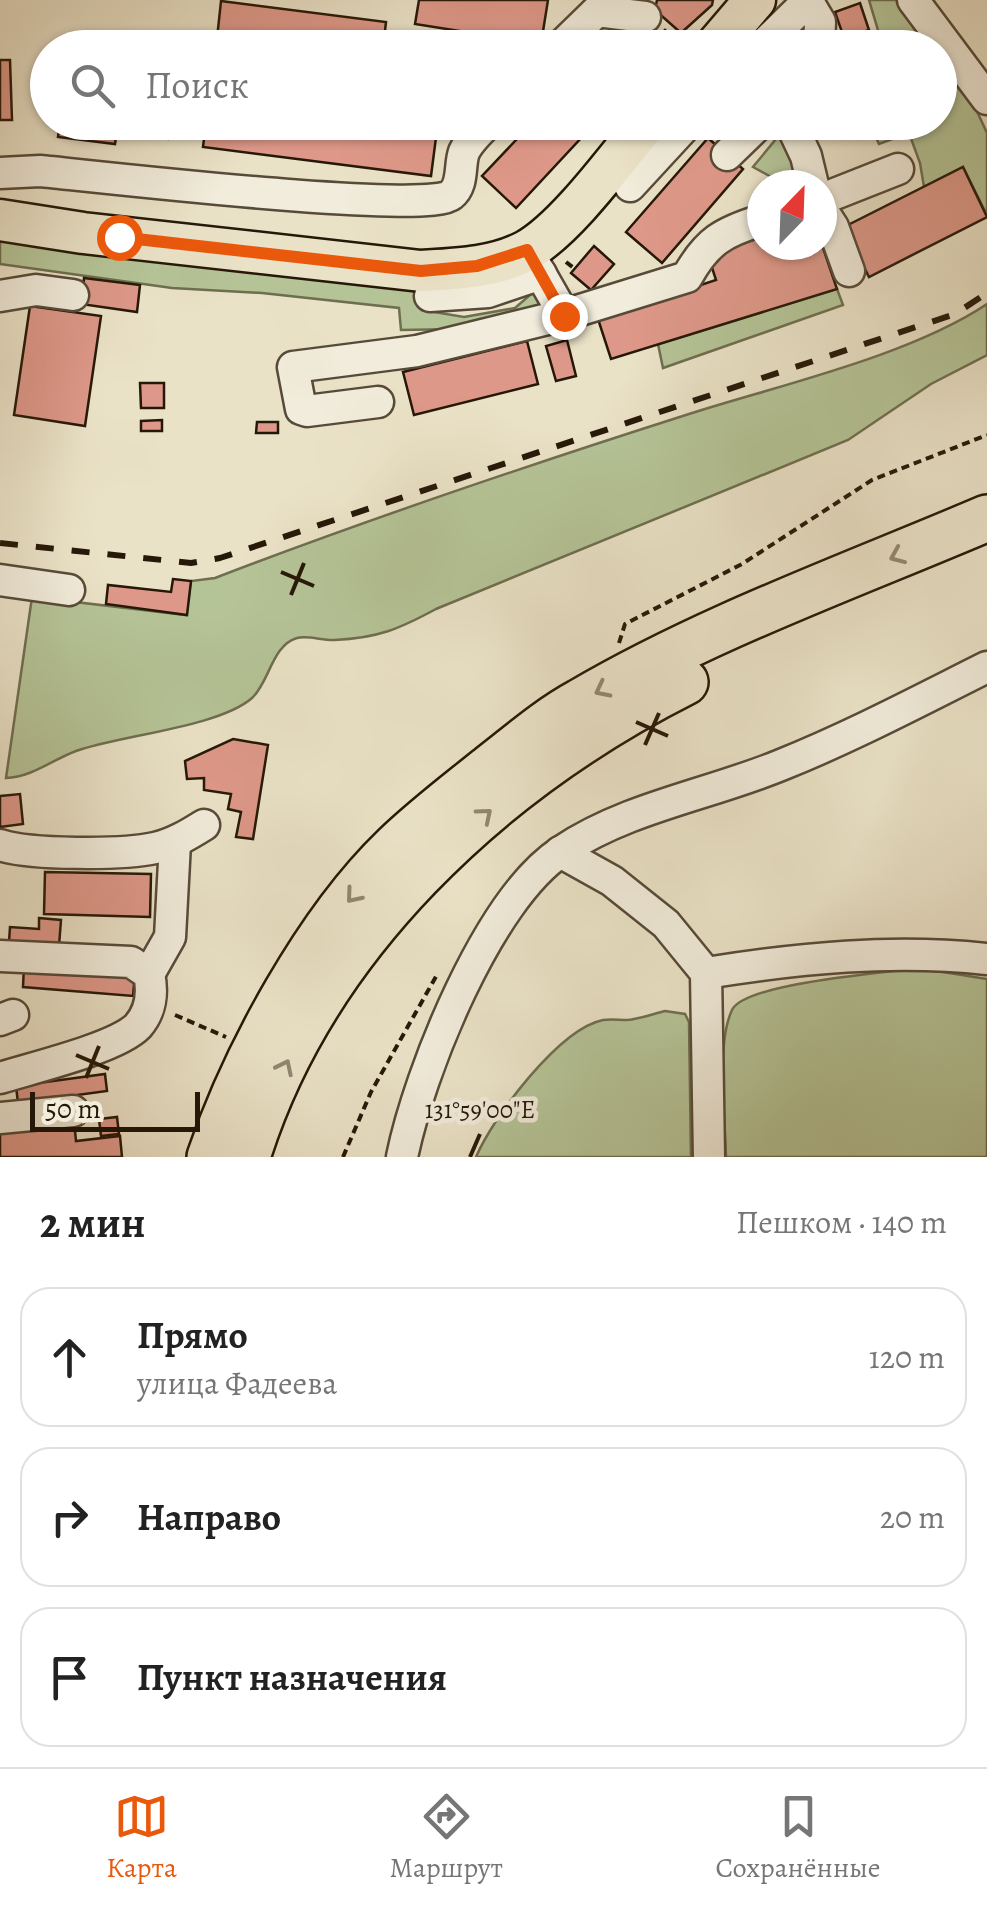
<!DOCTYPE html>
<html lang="ru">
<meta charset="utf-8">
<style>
:root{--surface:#fff;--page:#f2f2f2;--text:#222;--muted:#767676;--line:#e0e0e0;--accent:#ea580c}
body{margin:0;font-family:Alegreya,serif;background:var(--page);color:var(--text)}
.compass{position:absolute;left:747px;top:170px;width:90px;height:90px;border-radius:50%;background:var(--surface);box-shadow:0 2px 8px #0004;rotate:23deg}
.scale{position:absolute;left:30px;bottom:25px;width:170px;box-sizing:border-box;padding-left:10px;border:5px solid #261808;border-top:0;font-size:28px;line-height:35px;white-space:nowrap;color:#261808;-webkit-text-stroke:8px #f1ecdb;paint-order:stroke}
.stop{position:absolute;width:30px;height:30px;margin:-22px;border:8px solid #ea580c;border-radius:50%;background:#fff}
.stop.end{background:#ea580c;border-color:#fff;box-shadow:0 2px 10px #0008}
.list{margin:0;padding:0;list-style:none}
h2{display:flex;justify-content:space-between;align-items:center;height:130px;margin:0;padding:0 40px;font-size:42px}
h2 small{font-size:32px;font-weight:400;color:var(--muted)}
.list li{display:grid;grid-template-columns:65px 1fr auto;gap:30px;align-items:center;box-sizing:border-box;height:140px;margin:0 20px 20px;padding:0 20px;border:2px solid var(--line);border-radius:30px}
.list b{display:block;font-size:38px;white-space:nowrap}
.list p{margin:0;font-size:32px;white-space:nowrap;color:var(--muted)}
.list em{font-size:32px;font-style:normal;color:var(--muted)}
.icon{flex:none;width:55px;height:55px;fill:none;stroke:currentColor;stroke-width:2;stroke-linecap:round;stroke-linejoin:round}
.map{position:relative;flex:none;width:987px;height:1157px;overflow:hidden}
.search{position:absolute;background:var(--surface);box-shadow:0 2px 8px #0004;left:30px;right:30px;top:30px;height:110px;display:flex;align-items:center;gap:25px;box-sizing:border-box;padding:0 35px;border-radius:55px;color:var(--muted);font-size:38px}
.sheet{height:610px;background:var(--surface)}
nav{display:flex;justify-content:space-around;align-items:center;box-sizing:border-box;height:140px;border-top:2px solid var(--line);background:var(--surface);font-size:28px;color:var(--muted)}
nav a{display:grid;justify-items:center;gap:5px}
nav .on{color:var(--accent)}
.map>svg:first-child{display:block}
.green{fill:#b5c497;stroke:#6e6e50;stroke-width:2.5}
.building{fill:#de9889;stroke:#261808;stroke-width:2.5}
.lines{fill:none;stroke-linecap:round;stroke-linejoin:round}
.minor-casing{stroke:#574a38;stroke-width:35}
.major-casing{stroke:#261808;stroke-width:45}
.highway-casing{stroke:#261808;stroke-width:50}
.path{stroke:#261808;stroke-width:4;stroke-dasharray:8 5;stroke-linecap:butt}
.minor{stroke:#f1ecdb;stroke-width:30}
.major{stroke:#eae2c7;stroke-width:40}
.highway{stroke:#eae2c7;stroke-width:45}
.rail{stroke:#261808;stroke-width:6;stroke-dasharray:18 18;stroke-linecap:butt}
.oneway{stroke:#928771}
.route{stroke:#ea580c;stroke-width:12}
.ticks{fill:none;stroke:#261808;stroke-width:4}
.ticks-label{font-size:25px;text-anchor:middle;fill:#261808;stroke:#f1ecdb;stroke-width:9;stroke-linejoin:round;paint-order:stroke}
</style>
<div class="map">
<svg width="987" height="1157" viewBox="0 0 987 1157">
<rect width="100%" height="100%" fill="#eae2c7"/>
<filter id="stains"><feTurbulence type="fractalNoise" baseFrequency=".002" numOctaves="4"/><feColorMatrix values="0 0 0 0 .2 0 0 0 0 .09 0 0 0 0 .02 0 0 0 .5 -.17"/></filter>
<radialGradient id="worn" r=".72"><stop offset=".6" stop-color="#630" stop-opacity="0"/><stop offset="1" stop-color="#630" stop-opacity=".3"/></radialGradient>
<g class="green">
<polygon points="869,0 901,0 935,47 883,47"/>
<polygon points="940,53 968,92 987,133 987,215 963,167 924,187 920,163 909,133 879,144 869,123 940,122"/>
<path d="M 781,133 C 793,154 801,164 786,185 L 753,167 Z"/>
<polygon points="0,235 425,282 422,310 464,317 515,308 546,281 556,302 457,329 401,330 399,308 262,293 172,288 0,264"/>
<polygon points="837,289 843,305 663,368 658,344"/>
<path d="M 987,304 L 987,355 L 931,384 L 848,440 L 436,609 C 399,629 378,638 335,640 C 324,641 308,635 297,638 C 272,645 269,683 252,698 C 219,727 122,735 76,751 C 52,760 32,777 6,778 L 32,597 L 186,615 L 191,581 L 215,578 C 371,518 529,465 689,414 C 780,385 909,356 987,304 Z"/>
<path d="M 918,968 L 987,979 L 987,1157 L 726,1157 C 725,1118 716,1044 732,1010 C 745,983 884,973 918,968 Z"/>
<path d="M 665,1011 L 685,1014 L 689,1022 L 691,1157 L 476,1157 C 493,1117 559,1029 603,1020 C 610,1019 619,1020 627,1020 C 640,1019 653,1014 665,1011 Z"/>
</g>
<g class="building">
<polygon points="419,0 548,0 541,44 415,24"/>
<polygon points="657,0 713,0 712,5 681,33 655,10"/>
<polygon points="221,1 386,22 383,48 216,48"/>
<polygon points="860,3 869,30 844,38 835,12"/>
<polygon points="638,30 656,48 623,48"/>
<polygon points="665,30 678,41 672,48 656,48 652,44"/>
<polygon points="608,33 623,48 594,48"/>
<polygon points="0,60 10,60 12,120 0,120"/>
<polygon points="60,122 118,123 115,144 58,137"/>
<polygon points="121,122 170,122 168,139 120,134"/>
<polygon points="206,122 438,122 431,176 203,147"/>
<polygon points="533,122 596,122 516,208 482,176"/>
<polygon points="708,138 743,169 662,263 626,232"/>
<polygon points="963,167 987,217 869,277 844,227"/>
<polygon points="762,237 762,245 822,245 837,289 611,359 598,319 716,280 708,255"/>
<polygon points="594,246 614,264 591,290 571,273"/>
<polygon points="84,278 140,285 137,312 81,304"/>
<polygon points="30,306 101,316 85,426 14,415"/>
<polygon points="567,340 576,376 556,381 546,346"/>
<polygon points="527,341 538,384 414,415 403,372"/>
<polygon points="140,383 164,383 164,408 141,408"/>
<polygon points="162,420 162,431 141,431 141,421"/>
<polygon points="257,422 278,422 278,433 256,433"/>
<polygon points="173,579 191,581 187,615 106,604 108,585 171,592"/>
<polygon points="233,739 268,745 253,839 236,837 241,812 228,809 231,794 204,790 204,778 187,779 185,761"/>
<polygon points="20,794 23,824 0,827 0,796"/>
<polygon points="45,872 151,874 150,917 44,914"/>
<polygon points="39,918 61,920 59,946 9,942 10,927 39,929"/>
<polygon points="24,965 135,973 133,996 23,987"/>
<polygon points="105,1074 107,1091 18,1103 16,1086"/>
<polygon points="117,1117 119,1134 101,1136 99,1119"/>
<polygon points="74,1120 76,1141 120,1136 122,1157 0,1157 0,1128"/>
</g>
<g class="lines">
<defs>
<g id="minor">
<polyline points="807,0 820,22 819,48"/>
<polyline points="913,0 987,99"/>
<polyline points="559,48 597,11 645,17"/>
<polyline points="760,48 808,1"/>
<polyline points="790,122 806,156 813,185"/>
<polyline points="727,155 761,122"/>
<path d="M 0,173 L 40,171 C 93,176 427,215 451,195 C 464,185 459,165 464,152 C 469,141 480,131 489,122"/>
<polyline points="630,186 689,122"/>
<polyline points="822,199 898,169"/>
<polyline points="822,210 833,227 849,271"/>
<path d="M 527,250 L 564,315 L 687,277 C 707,241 723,232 762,220"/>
<polyline points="0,296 36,290 73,295"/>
<polyline points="430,296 488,292 541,274"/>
<polyline points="378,402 307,411 301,409 293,367 417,351 564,315"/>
<polyline points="0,580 69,590"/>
<path d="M 0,845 C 29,855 124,855 155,848 C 173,844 188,835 204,825"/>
<polyline points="560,852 612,881 666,924 706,973 709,1157"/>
<path d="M 0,956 L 131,962 L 149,974 C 153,992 151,1011 138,1026 C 117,1048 32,1068 0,1078"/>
<path d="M 706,973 C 800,958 892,949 987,959"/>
<polyline points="149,974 170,937 175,843"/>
<polyline points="0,1020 13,1015"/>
<polyline points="0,1118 73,1111"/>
<path d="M 402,1157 C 419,1073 488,899 562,851 C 628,807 708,795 781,765 C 851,737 919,701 987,667"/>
</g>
<g id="major">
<polyline points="714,48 755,0"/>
<path d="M 0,220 L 83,233 L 421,271 C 455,269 494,268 526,251 C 566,229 617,158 647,122"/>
</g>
<g id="highway">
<path d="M 210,1157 C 245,1055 317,922 395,847 C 424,819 457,794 488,769 C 518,746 547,720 580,702 C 708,627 851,576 987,518"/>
<path d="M 247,1157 C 313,945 491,780 685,682"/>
</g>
</defs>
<use href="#minor" class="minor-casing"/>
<use href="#major" class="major-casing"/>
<use href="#highway" class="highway-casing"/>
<g class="path">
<polyline points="566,262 575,269"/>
<polyline points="619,643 625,624 742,564 872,480 987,435"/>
<polyline points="175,1015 226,1037"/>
<polyline points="343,1157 371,1092 438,973"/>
</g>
<use href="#minor" class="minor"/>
<use href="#major" class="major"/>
<use href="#highway" class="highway"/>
<polyline class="rail" points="0,543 191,563 220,558 955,314 987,293"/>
</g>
<defs><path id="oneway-chevron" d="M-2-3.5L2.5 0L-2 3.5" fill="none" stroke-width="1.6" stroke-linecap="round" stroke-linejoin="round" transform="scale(2.5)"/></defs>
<g class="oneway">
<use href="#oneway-chevron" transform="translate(897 556) rotate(157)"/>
<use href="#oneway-chevron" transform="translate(602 690) rotate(153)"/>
<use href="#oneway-chevron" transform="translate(485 815) rotate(-40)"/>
<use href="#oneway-chevron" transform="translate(353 896) rotate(130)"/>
<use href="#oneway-chevron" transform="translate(285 1067) rotate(-64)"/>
</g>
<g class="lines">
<polyline class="route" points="119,237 421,271 477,266 527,250 564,316"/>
</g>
<path class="ticks" d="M 281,572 L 314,586M 291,595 L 304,563M 636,722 L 668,736M 645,745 L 659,713M 76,1055 L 109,1069M 86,1078 L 99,1046M 470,1157 L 480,1134"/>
<g class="ticks-label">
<text x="480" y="1118">131°59'00"E</text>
</g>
<rect width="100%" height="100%" filter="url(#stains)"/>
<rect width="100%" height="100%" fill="url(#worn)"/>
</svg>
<svg class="compass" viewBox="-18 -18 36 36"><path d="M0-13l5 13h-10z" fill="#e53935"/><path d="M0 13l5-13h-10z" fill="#767676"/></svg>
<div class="scale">50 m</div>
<div class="stop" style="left:119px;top:237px"></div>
<div class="stop end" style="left:564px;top:316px"></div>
<div class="search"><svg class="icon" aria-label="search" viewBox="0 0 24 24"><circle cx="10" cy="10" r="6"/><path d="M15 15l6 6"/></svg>Поиск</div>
</div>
<section class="sheet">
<h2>2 мин<small>Пешком · 140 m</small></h2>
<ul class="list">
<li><svg class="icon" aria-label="ahead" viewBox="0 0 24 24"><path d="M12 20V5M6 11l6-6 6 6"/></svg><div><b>Прямо</b><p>улица Фадеева</p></div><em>120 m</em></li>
<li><svg class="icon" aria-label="right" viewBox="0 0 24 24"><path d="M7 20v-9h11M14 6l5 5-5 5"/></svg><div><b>Направо</b></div><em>20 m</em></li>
<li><svg class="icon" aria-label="arrive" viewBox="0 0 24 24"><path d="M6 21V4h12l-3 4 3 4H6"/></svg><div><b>Пункт назначения</b></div></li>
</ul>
</section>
<nav>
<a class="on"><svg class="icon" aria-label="map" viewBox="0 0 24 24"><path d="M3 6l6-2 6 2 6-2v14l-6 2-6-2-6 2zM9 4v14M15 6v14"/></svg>Карта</a>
<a><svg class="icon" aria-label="directions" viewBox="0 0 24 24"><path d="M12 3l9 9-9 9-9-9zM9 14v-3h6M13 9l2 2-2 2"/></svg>Маршрут</a>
<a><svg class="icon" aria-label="saved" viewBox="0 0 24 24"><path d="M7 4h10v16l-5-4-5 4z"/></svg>Сохранённые</a>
</nav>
